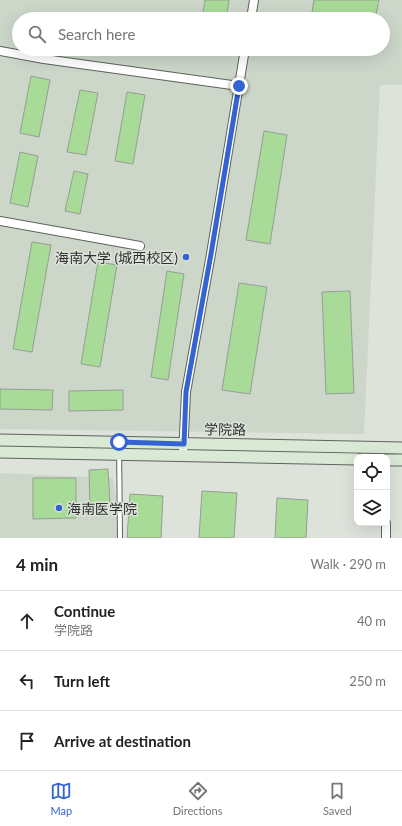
<!DOCTYPE html>
<meta charset="utf-8">
<style>
:root{--surface:#fff;--page:#f2f2f2;--text:#222;--muted:#767676;--line:#e0e0e0;--accent:#3463d2}
body{margin:0;font-family:Lato,"Noto Sans SC",sans-serif;background:var(--page);color:var(--text)}
.controls{position:absolute;right:12px;bottom:12px;display:grid;overflow:hidden;border-radius:8px;box-shadow:0 4px 16px #0002}
.controls button{width:36px;height:36px;display:grid;place-items:center;padding:0;border:0;border-bottom:1px solid var(--line);background:var(--surface);color:var(--text);font:20px sans-serif}
.stop{position:absolute;width:12px;height:12px;margin:-9px;border:3px solid #3463d2;border-radius:50%;background:#fff}
.stop.end{background:#3463d2;border-color:#fff;box-shadow:0 1px 4px #0008}
.list{margin:0;padding:0;list-style:none}
h2{display:flex;justify-content:space-between;align-items:center;height:52px;margin:0;padding:0 16px;font-size:17px}
h2 small{font-size:13px;font-weight:400;color:var(--muted)}
.list li{display:grid;grid-template-columns:26px 1fr auto;gap:12px;align-items:center;box-sizing:border-box;height:60px;padding:0 16px;border-top:1px solid var(--line)}
.list b{display:block;font-size:15px;white-space:nowrap}
.list p{margin:0;font-size:13px;white-space:nowrap;color:var(--muted)}
.list em{font-size:13px;font-style:normal;color:var(--muted)}
.icon{flex:none;width:22px;height:22px;fill:none;stroke:currentColor;stroke-width:2;stroke-linecap:round;stroke-linejoin:round}
.map{position:relative;flex:none;width:402px;height:538px;overflow:hidden}
.search{position:absolute;background:var(--surface);box-shadow:0 4px 16px #0002;left:12px;right:12px;top:12px;height:44px;display:flex;align-items:center;gap:10px;box-sizing:border-box;padding:0 14px;border-radius:22px;color:var(--muted);font-size:15px}
.sheet{height:232px;background:var(--surface)}
nav{display:flex;justify-content:space-around;align-items:center;box-sizing:border-box;height:56px;border-top:1px solid var(--line);background:var(--surface);font-size:11px;color:var(--muted)}
nav a{display:grid;justify-items:center;gap:2px}
nav .on{color:var(--accent)}
.map>svg:first-child{display:block}
.built{fill:#ccd7ca;fill-rule:evenodd}
.building{fill:#a8db98;stroke:#979d96}
.lines{fill:none;stroke-linecap:round;stroke-linejoin:round}
.service-casing{stroke:#5e635c;stroke-width:6}
.minor-casing{stroke:#5e635c;stroke-width:10}
.secondary-casing{stroke:#5e635c;stroke-width:13}
.service{stroke:#fff;stroke-width:4}
.minor{stroke:#fff;stroke-width:8}
.secondary{stroke:#dae9d5;stroke-width:11}
.route{stroke:#3463d2;stroke-width:5}
.poi-dot{fill:#3463d2;stroke:#dde3db;stroke-width:1.5}
.labels{text-anchor:middle;dominant-baseline:central;stroke-width:3;stroke-linejoin:round;paint-order:stroke}
.poi-label{font-size:14px;fill:#2f312e;stroke:#dde3db;text-anchor:end}
.street-label{font-size:14px;fill:#2f312e;stroke:#dde3db}
</style>
<div class="map">
<svg width="402" height="538" viewBox="0 0 402 538">
<rect width="100%" height="100%" fill="#dde3db"/>
<g class="built">
<path d="M 0,0 L 402,0 L 402,85 L 380,85 L 364,434 L 0,429 ZM 19,19 L 383,19 L 383,49 L 19,49 Z"/>
<polygon points="0,473 113,478 123,538 0,538"/>
</g>
<g class="building">
<polygon points="205,0 229,0 226,19 202,19"/>
<polygon points="314,0 379,0 375,19 341,19 341,17 312,12"/>
<polygon points="31,76 50,80 39,137 20,133"/>
<polygon points="80,90 98,93 86,155 67,152"/>
<polygon points="127,92 145,95 133,164 115,161"/>
<polygon points="264,131 287,135 270,244 246,240"/>
<polygon points="20,152 38,156 28,207 10,203"/>
<polygon points="74,171 88,174 80,214 65,211"/>
<polygon points="32,242 51,245 32,352 13,349"/>
<polygon points="98,262 117,265 100,367 81,364"/>
<polygon points="167,271 184,274 168,380 151,377"/>
<polygon points="239,283 267,287 250,394 222,390"/>
<polygon points="350,291 354,393 326,394 322,292"/>
<polygon points="0,389 53,390 52,410 0,409"/>
<polygon points="123,390 123,410 69,411 69,391"/>
<polygon points="108,469 110,503 90,504 89,470"/>
<polygon points="33,478 76,478 76,518 33,519"/>
<polygon points="202,491 237,493 234,538 199,538"/>
<polygon points="130,494 163,496 161,538 127,538"/>
<polygon points="277,498 308,500 306,538 275,538"/>
</g>
<g class="lines">
<defs>
<polyline id="service" points="119,443 120,538"/>
<g id="minor">
<polyline points="251,19 254,0"/>
<polyline points="0,51 44,59 239,86"/>
<polyline points="0,221 140,246"/>
<polyline points="183,456 186,392 211,254 245,49"/>
<polyline points="386,523 386,538"/>
</g>
<g id="secondary">
<polyline points="0,440 402,448"/>
<polyline points="0,452 357,459"/>
<polyline points="387,460 402,460"/>
</g>
</defs>
<use href="#service" class="service-casing"/>
<use href="#minor" class="minor-casing"/>
<use href="#secondary" class="secondary-casing"/>
<use href="#service" class="service"/>
<use href="#minor" class="minor"/>
<use href="#secondary" class="secondary"/>
</g>
<g class="lines">
<polyline class="route" points="119,442 184,444 186,392 211,254 239,86"/>
</g>
<g class="poi-dot">
<circle cx="186" cy="257" r="4"/>
<circle cx="59" cy="508" r="4"/>
</g>
<g class="labels">
<g class="poi-label">
<text x="178" y="257">海南大学 (城西校区)</text>
<text x="67" y="508" text-anchor="start">海南医学院</text>
</g>
<g class="street-label">
<text transform="translate(225 429) rotate(1)">学院路</text>
</g>
</g>
</svg>
<div class="controls">
<button><svg class="icon" aria-label="locate" viewBox="0 0 24 24"><circle cx="12" cy="12" r="6"/><path d="M12 2v4M12 18v4M2 12h4M18 12h4"/></svg></button>
<button><svg class="icon" aria-label="layers" viewBox="0 0 24 24"><path d="M12 4l9 5-9 5-9-5zM3 14l9 5 9-5"/></svg></button>
</div>
<div class="stop" style="left:119px;top:442px"></div>
<div class="stop end" style="left:239px;top:86px"></div>
<div class="search"><svg class="icon" aria-label="search" viewBox="0 0 24 24"><circle cx="10" cy="10" r="6"/><path d="M15 15l6 6"/></svg>Search here</div>
</div>
<section class="sheet">
<h2>4 min<small>Walk · 290 m</small></h2>
<ul class="list">
<li><svg class="icon" aria-label="ahead" viewBox="0 0 24 24"><path d="M12 20V5M6 11l6-6 6 6"/></svg><div><b>Continue</b><p>学院路</p></div><em>40 m</em></li>
<li><svg class="icon" aria-label="left" viewBox="0 0 24 24"><path d="M17 20v-9H6M10 6l-5 5 5 5"/></svg><div><b>Turn left</b></div><em>250 m</em></li>
<li><svg class="icon" aria-label="arrive" viewBox="0 0 24 24"><path d="M6 21V4h12l-3 4 3 4H6"/></svg><div><b>Arrive at destination</b></div></li>
</ul>
</section>
<nav>
<a class="on"><svg class="icon" aria-label="map" viewBox="0 0 24 24"><path d="M3 6l6-2 6 2 6-2v14l-6 2-6-2-6 2zM9 4v14M15 6v14"/></svg>Map</a>
<a><svg class="icon" aria-label="directions" viewBox="0 0 24 24"><path d="M12 3l9 9-9 9-9-9zM9 14v-3h6M13 9l2 2-2 2"/></svg>Directions</a>
<a><svg class="icon" aria-label="saved" viewBox="0 0 24 24"><path d="M7 4h10v16l-5-4-5 4z"/></svg>Saved</a>
</nav>
